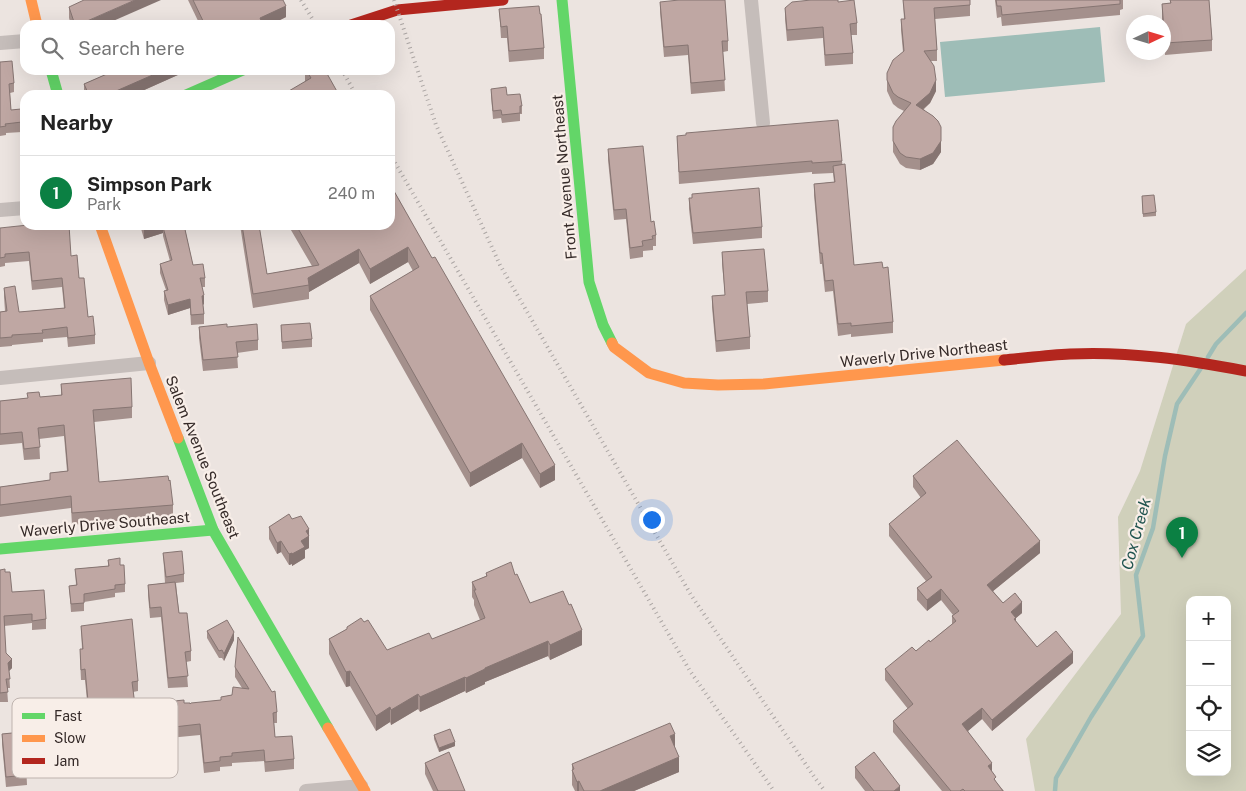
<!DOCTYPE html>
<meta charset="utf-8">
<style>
:root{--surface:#fff;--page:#f2f2f2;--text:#222;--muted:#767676;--line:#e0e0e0;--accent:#0b8043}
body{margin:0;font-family:"Public Sans",sans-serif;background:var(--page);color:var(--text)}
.controls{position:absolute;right:15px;bottom:15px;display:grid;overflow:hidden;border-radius:10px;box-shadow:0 5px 20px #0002}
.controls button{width:45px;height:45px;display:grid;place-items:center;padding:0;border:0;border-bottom:1px solid var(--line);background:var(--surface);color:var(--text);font:25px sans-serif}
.compass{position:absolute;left:1126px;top:15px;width:45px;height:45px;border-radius:50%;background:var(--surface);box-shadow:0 5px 20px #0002;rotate:86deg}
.you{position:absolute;left:651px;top:519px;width:18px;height:18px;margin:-12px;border:4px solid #fff;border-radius:50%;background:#1a73e8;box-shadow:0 0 0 8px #1a73e833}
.badge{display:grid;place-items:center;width:32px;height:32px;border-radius:50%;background:var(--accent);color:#fff;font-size:16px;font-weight:700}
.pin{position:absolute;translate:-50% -41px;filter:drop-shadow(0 1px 2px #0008)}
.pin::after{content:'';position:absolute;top:26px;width:18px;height:15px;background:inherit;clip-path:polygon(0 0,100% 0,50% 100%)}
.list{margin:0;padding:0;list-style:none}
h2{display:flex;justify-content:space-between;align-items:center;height:65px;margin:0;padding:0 20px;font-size:21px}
h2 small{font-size:16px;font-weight:400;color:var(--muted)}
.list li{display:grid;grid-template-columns:32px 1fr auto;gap:15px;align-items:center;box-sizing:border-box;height:75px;padding:0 20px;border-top:1px solid var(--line)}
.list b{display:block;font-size:19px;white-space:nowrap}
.list p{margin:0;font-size:16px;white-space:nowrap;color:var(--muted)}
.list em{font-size:16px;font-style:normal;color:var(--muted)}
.icon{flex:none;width:28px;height:28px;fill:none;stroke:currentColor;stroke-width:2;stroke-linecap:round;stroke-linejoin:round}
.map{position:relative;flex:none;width:1246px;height:791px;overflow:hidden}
.search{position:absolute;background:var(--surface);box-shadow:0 5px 20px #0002;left:20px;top:20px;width:375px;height:55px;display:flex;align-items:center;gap:12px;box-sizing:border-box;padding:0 18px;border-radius:15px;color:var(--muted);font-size:19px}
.panel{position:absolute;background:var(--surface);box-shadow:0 5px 20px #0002;left:20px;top:90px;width:375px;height:140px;border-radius:15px}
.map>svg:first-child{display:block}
.green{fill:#d0d0bb;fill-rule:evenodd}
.water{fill:#9ebdb7}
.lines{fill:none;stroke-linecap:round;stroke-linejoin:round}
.stream{stroke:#9ebdb7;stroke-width:4.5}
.street{stroke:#c5bdba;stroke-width:14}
.fast{stroke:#63d668;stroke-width:11}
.slow{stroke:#ff974d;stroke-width:11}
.jam{stroke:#b3261e;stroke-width:11}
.rail{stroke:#aca6a4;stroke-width:4;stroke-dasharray:1 4;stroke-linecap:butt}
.wall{fill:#a4908c}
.shaded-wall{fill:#867572}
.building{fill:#bfa7a3;stroke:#867572}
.labels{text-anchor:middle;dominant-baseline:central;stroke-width:4.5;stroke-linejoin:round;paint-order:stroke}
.street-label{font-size:15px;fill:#352a28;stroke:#f8eee8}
.water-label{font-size:16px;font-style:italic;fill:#20544f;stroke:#f8eee8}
.key{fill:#f8eee8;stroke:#beb3ae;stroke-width:1}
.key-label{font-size:14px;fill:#352a28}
</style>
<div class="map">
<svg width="1246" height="791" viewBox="0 0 1246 791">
<rect width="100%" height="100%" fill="#ece4e0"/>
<path class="green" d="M 1246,269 L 1246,791 L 1035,791 L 1026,739 L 1121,614 L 1118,517 L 1140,471 L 1186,324 ZM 1190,600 L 1227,600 L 1227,772 L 1190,772 Z"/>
<polygon class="water" points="1100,27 1105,82 945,97 940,42"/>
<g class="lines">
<g class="stream">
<polyline points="1208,357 1216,344 1246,313"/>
<polyline points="1055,791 1056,778 1091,717 1143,636 1136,575 1153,528 1165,456 1177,404 1201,368"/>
</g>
<g class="street">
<polyline points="751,0 763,123"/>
<polyline points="0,43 25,41"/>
<polyline points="0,210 25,208"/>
<polyline points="0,378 149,363"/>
<polyline points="306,791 361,786"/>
</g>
<g class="fast">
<polyline points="562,0 589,282 603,325 612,343"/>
<polyline points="51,70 58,95"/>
<polyline points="186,95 243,70"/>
<polyline points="178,438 213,530 328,728"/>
<polyline points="0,549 213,530"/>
</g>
<g class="slow">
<polyline points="31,0 37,25"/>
<polyline points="100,225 149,363 178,438"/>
<polyline points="612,343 614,347 649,373 684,383 718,385 764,384 1004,360"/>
<polyline points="328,728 365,791"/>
</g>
<g class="jam">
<polyline points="351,25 397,10 503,0"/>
<path d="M 1004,360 C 1026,358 1048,355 1070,354 C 1129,351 1188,360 1246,371"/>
</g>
<g class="rail">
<polyline points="301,0 316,25"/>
<polyline points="394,0 436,125 500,265 691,595 815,778 825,791"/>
<polyline points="342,70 356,95"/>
<polyline points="390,154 690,671 774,791"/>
</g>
</g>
<g class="wall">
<polygon points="188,0 283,0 286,17 270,25 200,25"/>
<polygon points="903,0 970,0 970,16 935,19 937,50 937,61 931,61 936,91 930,103 924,109 941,152 933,164 920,170 906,168 900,164 893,152 893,127 904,111 898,108 893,104 887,91 887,73 903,52 901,30 901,19 904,19"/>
<polygon points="995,0 1123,0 1123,9 1120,10 1120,15 1002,26 1001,17 997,18"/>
<polygon points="1170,0 1209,0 1212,40 1212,51 1165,55 1164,22 1162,22 1162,4 1170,3"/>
<polygon points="660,2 728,41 728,51 723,52 725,91 691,94 688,55 664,57 660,12"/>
<polygon points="838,2 857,23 857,35 851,35 853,53 853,64 825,66 823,38 787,41 785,19 785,8"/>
<polygon points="69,7 104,25 71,25 69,18"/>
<polygon points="499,9 544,48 544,59 509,62 507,38 501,38"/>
<polygon points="0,62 14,83 14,92 10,93 11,110 22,122 22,132 6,133 6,135 0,136"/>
<polygon points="116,70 189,70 133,95 84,95 84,84"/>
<polygon points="305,70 325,70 305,82"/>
<polygon points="491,89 507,95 522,106 522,114 520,114 520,121 502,123 501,118 493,119 491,96"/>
<polygon points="677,136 842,161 854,265 883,268 893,322 893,333 851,337 851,334 838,336 833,291 825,292 822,264 820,264 814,195 814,184 834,182 833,173 812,174 812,172 679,184"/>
<polygon points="608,149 651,222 656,235 656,246 653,246 653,250 643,251 643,257 630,259 626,219 614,220 608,160"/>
<polygon points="390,184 555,480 540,488 522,458 470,487 370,310 370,296 413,271 408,262 370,284 359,263 309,292 309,299 253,308 240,225 259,225 267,274 312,266 288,225 390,225"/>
<polygon points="1142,196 1156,212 1156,216 1143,217"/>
<polygon points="689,198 762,227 762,238 693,244 689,209"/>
<polygon points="140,225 184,225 193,265 205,278 205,287 202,287 204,304 203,305 204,314 204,324 191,325 190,308 168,315 164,300 164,291 166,290 160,273 160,264 170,261 163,236 163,233 144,239"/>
<polygon points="0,228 71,256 79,278 88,317 95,335 95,344 68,347 67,337 43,339 43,342 12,345 12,346 0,347 0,312 5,311 4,297 4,288 19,312 64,308 62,287 32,290 29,261 5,263 5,266 0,267"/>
<polygon points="722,252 768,291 768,302 747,304 750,337 750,349 716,352 712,307 712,296 725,295 722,264"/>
<polygon points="281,325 312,339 312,347 282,349"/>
<polygon points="199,327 227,327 258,340 258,350 237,353 238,368 203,371 199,338"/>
<polygon points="61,384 132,407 132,418 94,422 99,482 173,505 173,516 72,525 71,508 0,517 0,487 50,480 50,473 67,471 64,436 39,439 40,459 24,460 22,443 0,445 0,401 61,395"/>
<polygon points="913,476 1040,553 993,591 1003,603 1022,613 1016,618 1016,621 1037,647 1073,663 992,731 982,719 968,731 992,772 996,782 1004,791 942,791 893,732 893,721 908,709 885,680 885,669 930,642 952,624 952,616 953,615 941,600 927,611 917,600 917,588 926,581 889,536 889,524 921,498 913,487"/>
<polygon points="292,519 309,529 309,548 305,550 305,558 292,566 292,564 289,565 281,552 277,554 269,539 269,527"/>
<polygon points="163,553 184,574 184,582 176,583 179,613 191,651 191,661 186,662 188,687 168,688 161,617 150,618 148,595 148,585 165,583"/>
<polygon points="108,560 120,565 125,584 125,592 115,593 115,597 84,602 84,611 71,612 69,586 76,585 75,569 108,566"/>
<polygon points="0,570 5,572 12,592 46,619 46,629 32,630 32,623 4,626 6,653 12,668 9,671 10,688 7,688 8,702 0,702"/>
<polygon points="486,573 515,575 530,603 582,645 550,660 548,656 485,682 485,684 466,693 465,691 420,712 418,709 391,725 390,722 376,731 350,686 346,687 329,654 329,639 347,629 347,627 387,650 432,639 480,620 474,605 474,600 472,597 472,582 486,576"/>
<polygon points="81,626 138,681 138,691 133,692 135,705 184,703 190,704 221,700 221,697 232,695 242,688 235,677 235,667 277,712 277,723 274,723 275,737 294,759 294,769 265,772 264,761 232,763 232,766 220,767 220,771 204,773 200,735 148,740 148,737 104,742 104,755 26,763 27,785 6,787 2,744 2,734 22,732 22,725 36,730 59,728 58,714 58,704 87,701 85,680 81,680 80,659 80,649 82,649"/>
<polygon points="207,631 234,640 224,661 222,658 219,658 207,638"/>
<polygon points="434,735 455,746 439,752 434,739"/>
<polygon points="675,748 679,772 634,791 575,791 572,785 572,764"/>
<polygon points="425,763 465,791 433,791 425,774"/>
<polygon points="855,767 900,791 865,791 855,778"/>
</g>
<g class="shaded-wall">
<polygon points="135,0 161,0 104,25 78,25"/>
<polygon points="286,6 286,17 270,25 260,25 260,18"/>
<polygon points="164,70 189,70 133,95 107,95"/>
<polygon points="936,80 936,91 930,103 916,115 916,105"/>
<polygon points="941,141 941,152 933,164 920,170 920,159"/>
<polygon points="152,225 173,225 163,227 163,233 144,239 144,227"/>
<polygon points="208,225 219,225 208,227"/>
<polygon points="408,247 408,262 370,284 370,269"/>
<polygon points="359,249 359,263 309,292 308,278"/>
<polygon points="204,295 204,304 202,305 202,296"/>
<polygon points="190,299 190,308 168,315 168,305"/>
<polygon points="522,443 522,458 470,487 470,473"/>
<polygon points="555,465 555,480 540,488 540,474"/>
<polygon points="309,529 309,548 305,550 305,558 292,566 292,554 301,541 306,531"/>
<polygon points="281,541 281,552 277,554 277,543"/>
<polygon points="1040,541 1040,553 987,596 987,585"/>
<polygon points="292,553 292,564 289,565 289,554"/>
<polygon points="941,589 941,600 927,611 927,600"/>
<polygon points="1022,602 1022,613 1016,618 1016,629 1011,612"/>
<polygon points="582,630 582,645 550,660 550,645"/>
<polygon points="234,632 234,640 224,661 224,654"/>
<polygon points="548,641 548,656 485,682 485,684 466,693 466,678 485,668"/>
<polygon points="1073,652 1073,663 992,731 992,720"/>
<polygon points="12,659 12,668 8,672 8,663"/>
<polygon points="350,671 350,686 346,687 346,672"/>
<polygon points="465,677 465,691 420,712 420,697"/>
<polygon points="418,694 418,709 391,725 391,710"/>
<polygon points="390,707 390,722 376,731 376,716"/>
<polygon points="982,708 982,719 962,736 962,724"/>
<polygon points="675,734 675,749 670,736"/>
<polygon points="455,742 455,746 439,752 439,748"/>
<polygon points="679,757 679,772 634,791 600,791"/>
<polygon points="992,763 992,774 988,766"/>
<polygon points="579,781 579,791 577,791 577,782"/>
<polygon points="900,786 900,791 894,791"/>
</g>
<g class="building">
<polygon points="84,0 135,0 78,25 75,25 69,7"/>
<polygon points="193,0 283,0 286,6 260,18 263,25 205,25"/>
<polygon points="679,0 725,0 728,41 722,41 725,80 691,83 688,45 664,47 660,2"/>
<polygon points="811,0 838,0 838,2 854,0 857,23 850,24 853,53 825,55 823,27 787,30 785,8 792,2"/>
<polygon points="903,0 970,0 970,5 934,8 937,50 924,51 934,66 936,80 930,93 916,105 933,116 938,121 941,127 941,141 933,153 920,159 906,157 900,153 893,141 893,127 896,121 911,103 898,97 893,93 887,80 887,73 893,60 904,51 901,19 905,19"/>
<polygon points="996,0 1120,0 1120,4 1002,15 1001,6 997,6"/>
<polygon points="1170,0 1209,0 1212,40 1165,43 1162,4 1171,3"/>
<polygon points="539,6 540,14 541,14 544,48 509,51 507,26 501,27 499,9"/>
<polygon points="12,61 14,83 9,84 11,110 21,109 22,122 5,124 6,126 0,127 0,62"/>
<polygon points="116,70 164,70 107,95 89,95 84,84"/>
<polygon points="306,70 325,70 339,95 282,95 311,78"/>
<polygon points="506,87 507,95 520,94 522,106 520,106 520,113 502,115 501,110 493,111 491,89"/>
<polygon points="838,120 842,161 812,163 812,161 679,172 677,136 686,135 686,133"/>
<polygon points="643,146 651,222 654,221 656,235 652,236 653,239 642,241 643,246 630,248 626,209 614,210 608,149"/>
<polygon points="845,164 854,265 882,262 883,268 888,267 893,322 851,326 851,323 838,324 833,280 825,281 822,253 820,253 814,184 835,182 833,166"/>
<polygon points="390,184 432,258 435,257 555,465 540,474 522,443 470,473 370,296 419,267 408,247 370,269 359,249 308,278 309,285 253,294 242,225 259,225 267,274 319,265 296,225 390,225"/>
<polygon points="759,188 762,227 693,233 689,198 692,198 692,194"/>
<polygon points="1154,195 1156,212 1143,214 1142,196"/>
<polygon points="28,225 69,225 71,256 77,255 79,278 84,278 88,317 93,316 95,335 68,338 67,327 42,330 43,333 12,335 12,337 0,338 0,312 7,311 4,288 15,286 19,312 65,308 62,278 32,281 29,252 5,254 5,257 0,258 0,228"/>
<polygon points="143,225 152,225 144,227"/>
<polygon points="170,225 184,225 193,265 203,264 205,278 200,278 204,295 202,296 204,314 191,315 190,299 168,305 164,291 168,290 160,264 172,260 163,227"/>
<polygon points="764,249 768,291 746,292 750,337 716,341 712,296 725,295 722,252"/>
<polygon points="310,323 312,339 282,342 281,325"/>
<polygon points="227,324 227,327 257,324 258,340 236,342 238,357 203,360 199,327"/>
<polygon points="131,378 132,407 93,410 99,482 168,476 169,481 170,480 173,505 72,513 71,496 0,505 0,487 50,480 50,473 68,471 64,425 38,428 40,447 24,449 22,432 0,434 0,401 28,398 27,393 39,392 40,397 62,395 61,384"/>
<polygon points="957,440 1040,541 987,585 1003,603 1015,593 1022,602 1011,612 1016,618 1014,619 1037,647 1056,631 1073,652 992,720 982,708 962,724 992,763 988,766 996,777 994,779 1003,791 965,791 963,789 960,791 951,791 893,721 913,704 885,669 912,647 916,651 929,640 930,642 956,621 952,616 959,611 941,589 927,600 917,588 932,577 889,524 926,493 913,476"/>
<polygon points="289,514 292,519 301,516 309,529 306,531 309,536 301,541 305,547 292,554 292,553 289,554 281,541 277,543 269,527"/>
<polygon points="182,551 184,574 166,577 163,553"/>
<polygon points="120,558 120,565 124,565 125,584 115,585 115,589 84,594 84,603 71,604 69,586 77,585 75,569 109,566 108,560"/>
<polygon points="511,562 515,575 517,574 530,603 563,591 569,605 571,604 582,630 550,645 548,641 485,668 485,669 466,678 465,677 420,697 418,694 391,710 390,707 376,716 350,671 346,672 329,639 347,629 347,627 361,618 364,622 368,620 387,650 429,633 432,639 485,618 474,590 476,590 472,582 487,576 486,573"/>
<polygon points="5,569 5,572 10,572 12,592 44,590 46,619 32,621 32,614 4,616 6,653 12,659 8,663 10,679 6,679 8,692 0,693 0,570"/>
<polygon points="175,582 179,613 187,613 191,651 185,652 188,676 168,678 161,607 150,608 148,585"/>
<polygon points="132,619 138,681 132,682 135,705 184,700 184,703 190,703 190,704 191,703 221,700 221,697 232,695 233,687 249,689 235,667 238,637 272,692 275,691 277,712 273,713 275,737 292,736 294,759 265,762 264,750 232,753 232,756 220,757 220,761 204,763 200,724 148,730 148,727 103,732 104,745 25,753 27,775 6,777 2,734 22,732 22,725 35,724 36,730 60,728 58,704 88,701 85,669 81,670 80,649 83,649 81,626"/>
<polygon points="227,620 234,632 224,654 222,650 219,651 207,631"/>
<polygon points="670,723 675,734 670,736 679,757 600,791 584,791 579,781 577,782 572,770 574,769 572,764"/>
<polygon points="450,729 455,742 439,748 434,735"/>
<polygon points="449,752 465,791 438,791 425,763"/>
<polygon points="874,752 900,786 894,791 874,791 855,767"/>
</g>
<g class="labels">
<g class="street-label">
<text transform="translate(564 177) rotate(-95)">Front Avenue Northeast</text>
<text transform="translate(924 353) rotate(-6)">Waverly Drive Northeast</text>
<text transform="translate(203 457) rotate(68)">Salem Avenue Southeast</text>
<text transform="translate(105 524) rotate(-5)">Waverly Drive Southeast</text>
</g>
<g class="water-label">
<text transform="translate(1136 534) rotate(-75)">Cox Creek</text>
</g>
</g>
<rect x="12" y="698" width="166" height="80" rx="8" class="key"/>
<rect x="22" y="713" width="23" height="6" fill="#63d668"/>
<rect x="22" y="735" width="23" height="7" fill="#ff974d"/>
<rect x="22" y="758" width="23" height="6" fill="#b3261e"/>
<g class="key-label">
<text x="54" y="721">Fast</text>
<text x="54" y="743">Slow</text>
<text x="54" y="766">Jam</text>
</g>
</svg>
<div class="controls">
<button>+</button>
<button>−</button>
<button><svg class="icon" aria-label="locate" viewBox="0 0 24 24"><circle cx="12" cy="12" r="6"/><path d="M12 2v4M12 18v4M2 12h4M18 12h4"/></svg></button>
<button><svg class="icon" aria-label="layers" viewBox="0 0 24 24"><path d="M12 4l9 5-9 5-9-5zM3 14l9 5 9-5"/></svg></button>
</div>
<svg class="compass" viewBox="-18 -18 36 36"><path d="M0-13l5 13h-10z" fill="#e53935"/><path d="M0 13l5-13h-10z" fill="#767676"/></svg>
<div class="you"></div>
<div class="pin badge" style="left:1182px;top:558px">1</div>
<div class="search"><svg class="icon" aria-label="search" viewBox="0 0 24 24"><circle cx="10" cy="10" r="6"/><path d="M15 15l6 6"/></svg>Search here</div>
<section class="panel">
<h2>Nearby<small></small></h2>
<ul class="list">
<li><span class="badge">1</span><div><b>Simpson Park</b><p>Park</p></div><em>240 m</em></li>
</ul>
</section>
</div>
